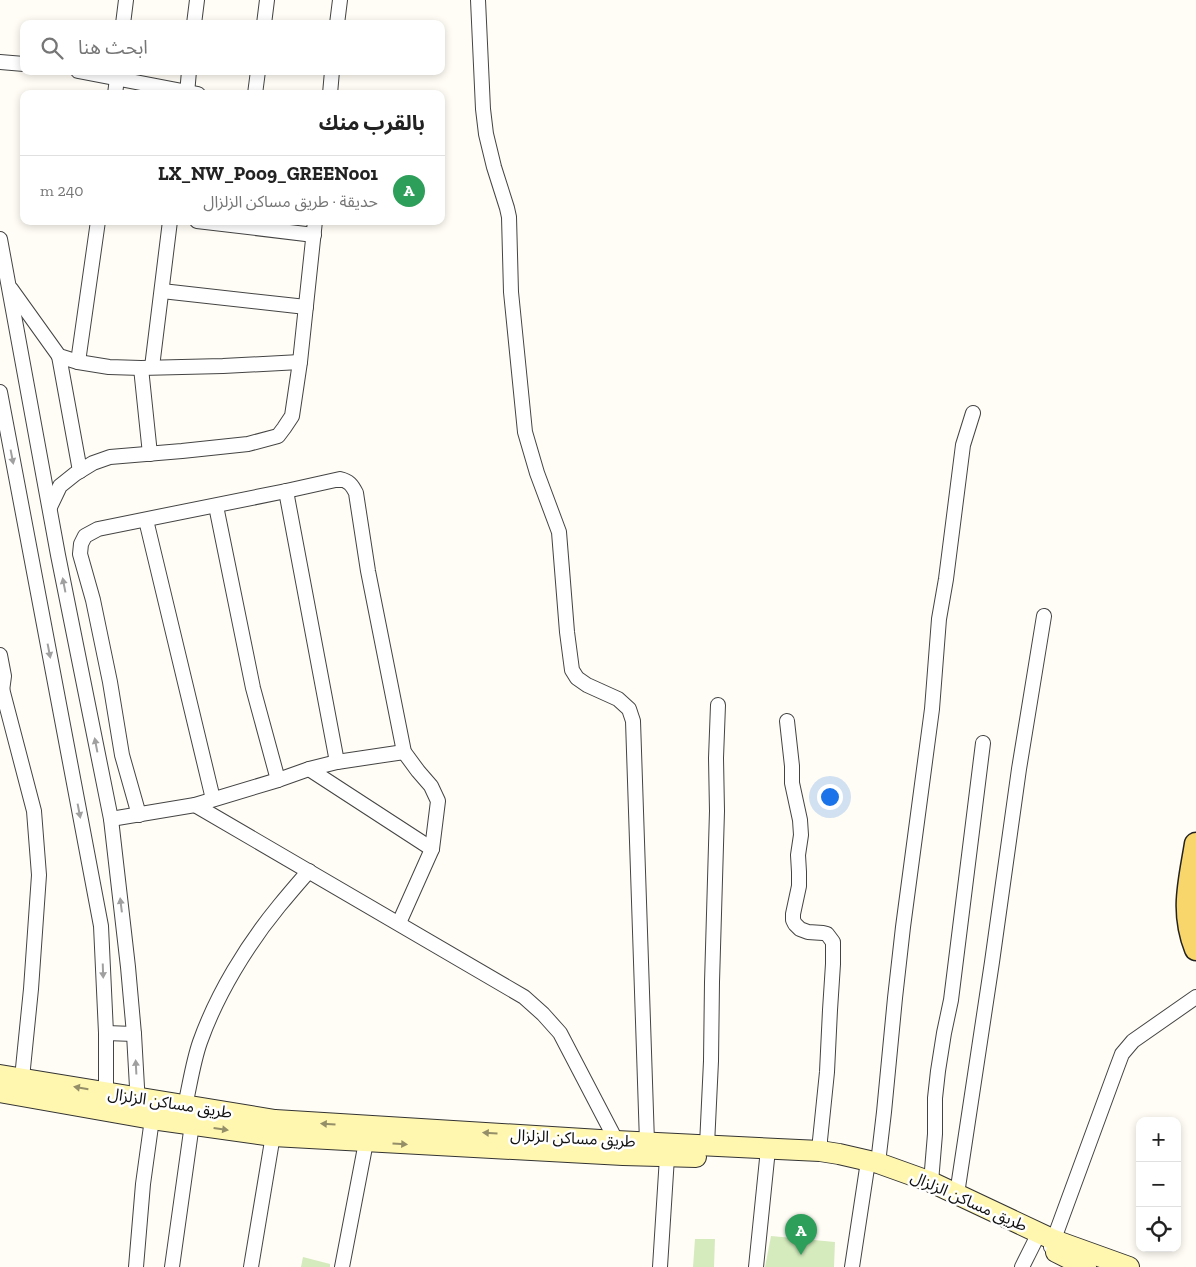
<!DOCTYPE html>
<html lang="ar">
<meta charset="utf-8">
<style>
:root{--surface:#fff;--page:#f6f6f6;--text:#222;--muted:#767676;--line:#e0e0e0;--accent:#c4262e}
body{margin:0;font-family:"Zilla Slab","Noto Sans Arabic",serif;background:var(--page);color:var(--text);direction:rtl}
.controls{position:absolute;right:15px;bottom:15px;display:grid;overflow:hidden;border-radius:10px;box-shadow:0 2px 8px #0003}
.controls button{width:45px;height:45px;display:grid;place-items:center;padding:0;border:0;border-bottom:1px solid var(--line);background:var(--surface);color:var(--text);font:25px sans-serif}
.you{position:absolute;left:829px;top:796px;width:18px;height:18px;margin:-12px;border:4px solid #fff;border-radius:50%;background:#1a73e8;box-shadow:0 0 0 8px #1a73e833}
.badge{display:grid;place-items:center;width:32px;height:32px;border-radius:50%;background:var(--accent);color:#fff;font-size:16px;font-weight:700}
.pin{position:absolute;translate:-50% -41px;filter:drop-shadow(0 1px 2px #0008)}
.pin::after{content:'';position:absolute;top:26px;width:18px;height:15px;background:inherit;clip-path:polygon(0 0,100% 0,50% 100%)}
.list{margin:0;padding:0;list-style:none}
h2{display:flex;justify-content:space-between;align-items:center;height:65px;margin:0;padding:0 20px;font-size:21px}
h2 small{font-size:16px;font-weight:400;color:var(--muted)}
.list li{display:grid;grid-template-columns:32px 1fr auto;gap:15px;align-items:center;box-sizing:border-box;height:70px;padding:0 20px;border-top:1px solid var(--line)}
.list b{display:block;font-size:19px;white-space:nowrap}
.list p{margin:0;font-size:16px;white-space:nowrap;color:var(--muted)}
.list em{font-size:16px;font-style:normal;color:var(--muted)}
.icon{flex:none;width:28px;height:28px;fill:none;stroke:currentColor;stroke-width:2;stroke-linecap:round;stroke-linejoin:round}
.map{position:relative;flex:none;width:1196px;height:1267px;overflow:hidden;direction:ltr}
.search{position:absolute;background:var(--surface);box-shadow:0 2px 8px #0003;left:20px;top:20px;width:425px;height:55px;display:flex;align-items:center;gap:12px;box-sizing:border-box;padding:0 18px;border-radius:10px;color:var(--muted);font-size:19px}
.panel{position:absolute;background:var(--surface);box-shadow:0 2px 8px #0003;left:20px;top:90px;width:425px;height:135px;border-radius:10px;direction:rtl}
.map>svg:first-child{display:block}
.park{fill:#d5ebbd}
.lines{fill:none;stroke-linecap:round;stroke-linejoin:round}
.street-casing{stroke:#444;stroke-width:16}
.secondary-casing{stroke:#333;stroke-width:22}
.primary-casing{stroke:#222;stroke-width:25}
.street{stroke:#fff;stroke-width:14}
.secondary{stroke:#fff6b0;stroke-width:20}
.primary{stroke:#f9d66b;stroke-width:22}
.oneway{fill:#a0a0a0}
.oneway2{fill:#948f68}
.labels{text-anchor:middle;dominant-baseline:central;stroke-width:5;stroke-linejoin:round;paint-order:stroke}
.street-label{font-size:16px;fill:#111;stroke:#fff}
</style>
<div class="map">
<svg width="1196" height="1267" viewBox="0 0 1196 1267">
<rect width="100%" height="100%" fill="#fffdf5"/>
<g class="park">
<polygon points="771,1236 835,1242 834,1267 765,1267"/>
<polygon points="695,1239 715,1239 714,1267 693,1267"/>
<polygon points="303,1257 330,1264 330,1267 301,1267"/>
</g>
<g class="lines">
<defs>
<g id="street">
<polyline points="478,0 483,109 486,134 494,167 507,208 509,217 511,292 525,432 537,473 559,532 567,632 572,670 577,678 587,685 618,699 629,709 633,721 647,1142"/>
<polyline points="123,24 126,0"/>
<polyline points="194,24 197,0"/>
<polyline points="264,24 267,0"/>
<polyline points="337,24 340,0"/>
<polyline points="0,62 24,64"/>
<polyline points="78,71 198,94"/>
<polyline points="115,94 118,71"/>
<polyline points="187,94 189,71"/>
<polyline points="255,94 258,71"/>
<polyline points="330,94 332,71"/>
<polyline points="197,221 314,235"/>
<polyline points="0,239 58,555 111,819 128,967 134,1034 138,1105"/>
<polyline points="11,289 59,356 78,362 109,367 141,368 223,366 300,362"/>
<polyline points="162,291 306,307"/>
<polyline points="59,356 80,471"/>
<polyline points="78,362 98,221"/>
<polyline points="152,367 170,221"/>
<polyline points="141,368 150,454"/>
<polyline points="0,392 101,926 106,1033 106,1099"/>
<polyline points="286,491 337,762"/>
<polyline points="216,506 253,688 278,780"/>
<polyline points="50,507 60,486 75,474 93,463 110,457 182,451 248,444 278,436 284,428 292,416 300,362 315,221"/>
<polyline points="146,520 213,799"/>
<polyline points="0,655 4,676 2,691"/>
<polyline points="0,681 34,811 39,875 31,989 22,1078"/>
<polyline points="787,721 792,766 792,783 800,820 801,835 798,855 799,872 799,886 793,914 793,920 795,924 800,929 808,932 823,933 827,934 833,942 833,964 830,1010 827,1072 820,1140 820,1151"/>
<polyline points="309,769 432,849"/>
<polyline points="195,805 524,997 543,1014 560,1033 619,1146"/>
<path d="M 139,815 L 122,755 L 110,682 L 93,600 L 80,554 L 81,544 L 85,536 L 98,529 L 286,491 L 340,479 C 349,481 352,485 356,493 L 368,571 L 404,752 L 418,771 L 431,786 L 438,801 L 432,849 L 399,923"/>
<polyline points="111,819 195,805 278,780 309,769 337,762 404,752"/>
<polyline points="106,1033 134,1034"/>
<path d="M 185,1106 C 190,1084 193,1062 200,1042 C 217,994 247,945 279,906 C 289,894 299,882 309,871"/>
<polyline points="707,1145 711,1061 712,982 717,811 716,758 718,705"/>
<polyline points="878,1163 884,1112 895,998 903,927 932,709 939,619 946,579 963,445 973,413"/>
<polyline points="931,1182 935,1134 935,1098 938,1071 944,1033 951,1000 983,743"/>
<polyline points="957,1194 992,962 1019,769 1044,616"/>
<polyline points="1051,1247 1116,1070 1122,1054 1133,1041 1196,997"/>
<polyline points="136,1267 143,1184 152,1119"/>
<polyline points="172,1267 192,1124"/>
<polyline points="251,1267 274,1129"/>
<polyline points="342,1267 366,1142"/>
<polyline points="660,1267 667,1157"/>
<polyline points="756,1267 767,1159"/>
<polyline points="852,1267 867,1168"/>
<polyline points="1022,1267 1035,1241"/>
</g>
<g id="secondary">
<polyline points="0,1075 275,1120 616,1141 820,1151 839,1154 878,1163 931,1182 1054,1240 1129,1267"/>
<polyline points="0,1092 152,1119 273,1136 623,1155 696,1157"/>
<polyline points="1056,1252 1086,1267"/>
</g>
<path id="primary" d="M 1196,844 C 1190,882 1181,911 1196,949"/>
</defs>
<use href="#street" class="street-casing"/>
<use href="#secondary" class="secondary-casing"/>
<use href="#primary" class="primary-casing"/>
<use href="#street" class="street"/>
<use href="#secondary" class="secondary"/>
<use href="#primary" class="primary"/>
</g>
<defs><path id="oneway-solid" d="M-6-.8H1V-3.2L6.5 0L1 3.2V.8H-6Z" transform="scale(1.25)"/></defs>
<g class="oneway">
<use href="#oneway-solid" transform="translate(12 457) rotate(79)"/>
<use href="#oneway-solid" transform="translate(64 585) rotate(-101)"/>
<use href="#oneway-solid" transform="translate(49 651) rotate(79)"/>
<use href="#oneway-solid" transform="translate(96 745) rotate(-101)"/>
<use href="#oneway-solid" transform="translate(79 811) rotate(79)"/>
<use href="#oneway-solid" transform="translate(121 905) rotate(-97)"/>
<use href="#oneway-solid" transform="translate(103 971) rotate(88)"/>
<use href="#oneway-solid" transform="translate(136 1067) rotate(-93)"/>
</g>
<g class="oneway2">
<use href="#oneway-solid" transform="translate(81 1088) rotate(-170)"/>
<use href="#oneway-solid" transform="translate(328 1124) rotate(-177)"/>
<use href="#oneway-solid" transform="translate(221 1129) rotate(8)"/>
<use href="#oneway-solid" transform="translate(490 1133) rotate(-177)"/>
<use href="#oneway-solid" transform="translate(400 1144) rotate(3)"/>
</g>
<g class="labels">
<g class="street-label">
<text transform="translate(170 1103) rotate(9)">طريق مساكن الزلزال</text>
<text transform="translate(573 1138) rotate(3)">طريق مساكن الزلزال</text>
<text transform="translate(969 1201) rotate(24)">طريق مساكن الزلزال</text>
</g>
</g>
</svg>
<div class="controls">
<button>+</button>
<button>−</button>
<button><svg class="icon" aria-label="locate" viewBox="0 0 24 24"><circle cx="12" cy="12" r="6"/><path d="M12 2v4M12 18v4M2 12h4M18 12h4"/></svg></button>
</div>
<div class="you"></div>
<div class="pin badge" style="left:801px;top:1255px;background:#2e9e5b">A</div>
<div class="search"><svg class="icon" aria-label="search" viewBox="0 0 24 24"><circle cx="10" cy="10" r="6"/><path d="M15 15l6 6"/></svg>ابحث هنا</div>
<section class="panel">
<h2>بالقرب منك<small></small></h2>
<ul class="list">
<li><span class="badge" style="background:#2e9e5b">A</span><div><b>LX_NW_P009_GREEN001</b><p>حديقة · طريق مساكن الزلزال</p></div><em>240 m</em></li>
</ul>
</section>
</div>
